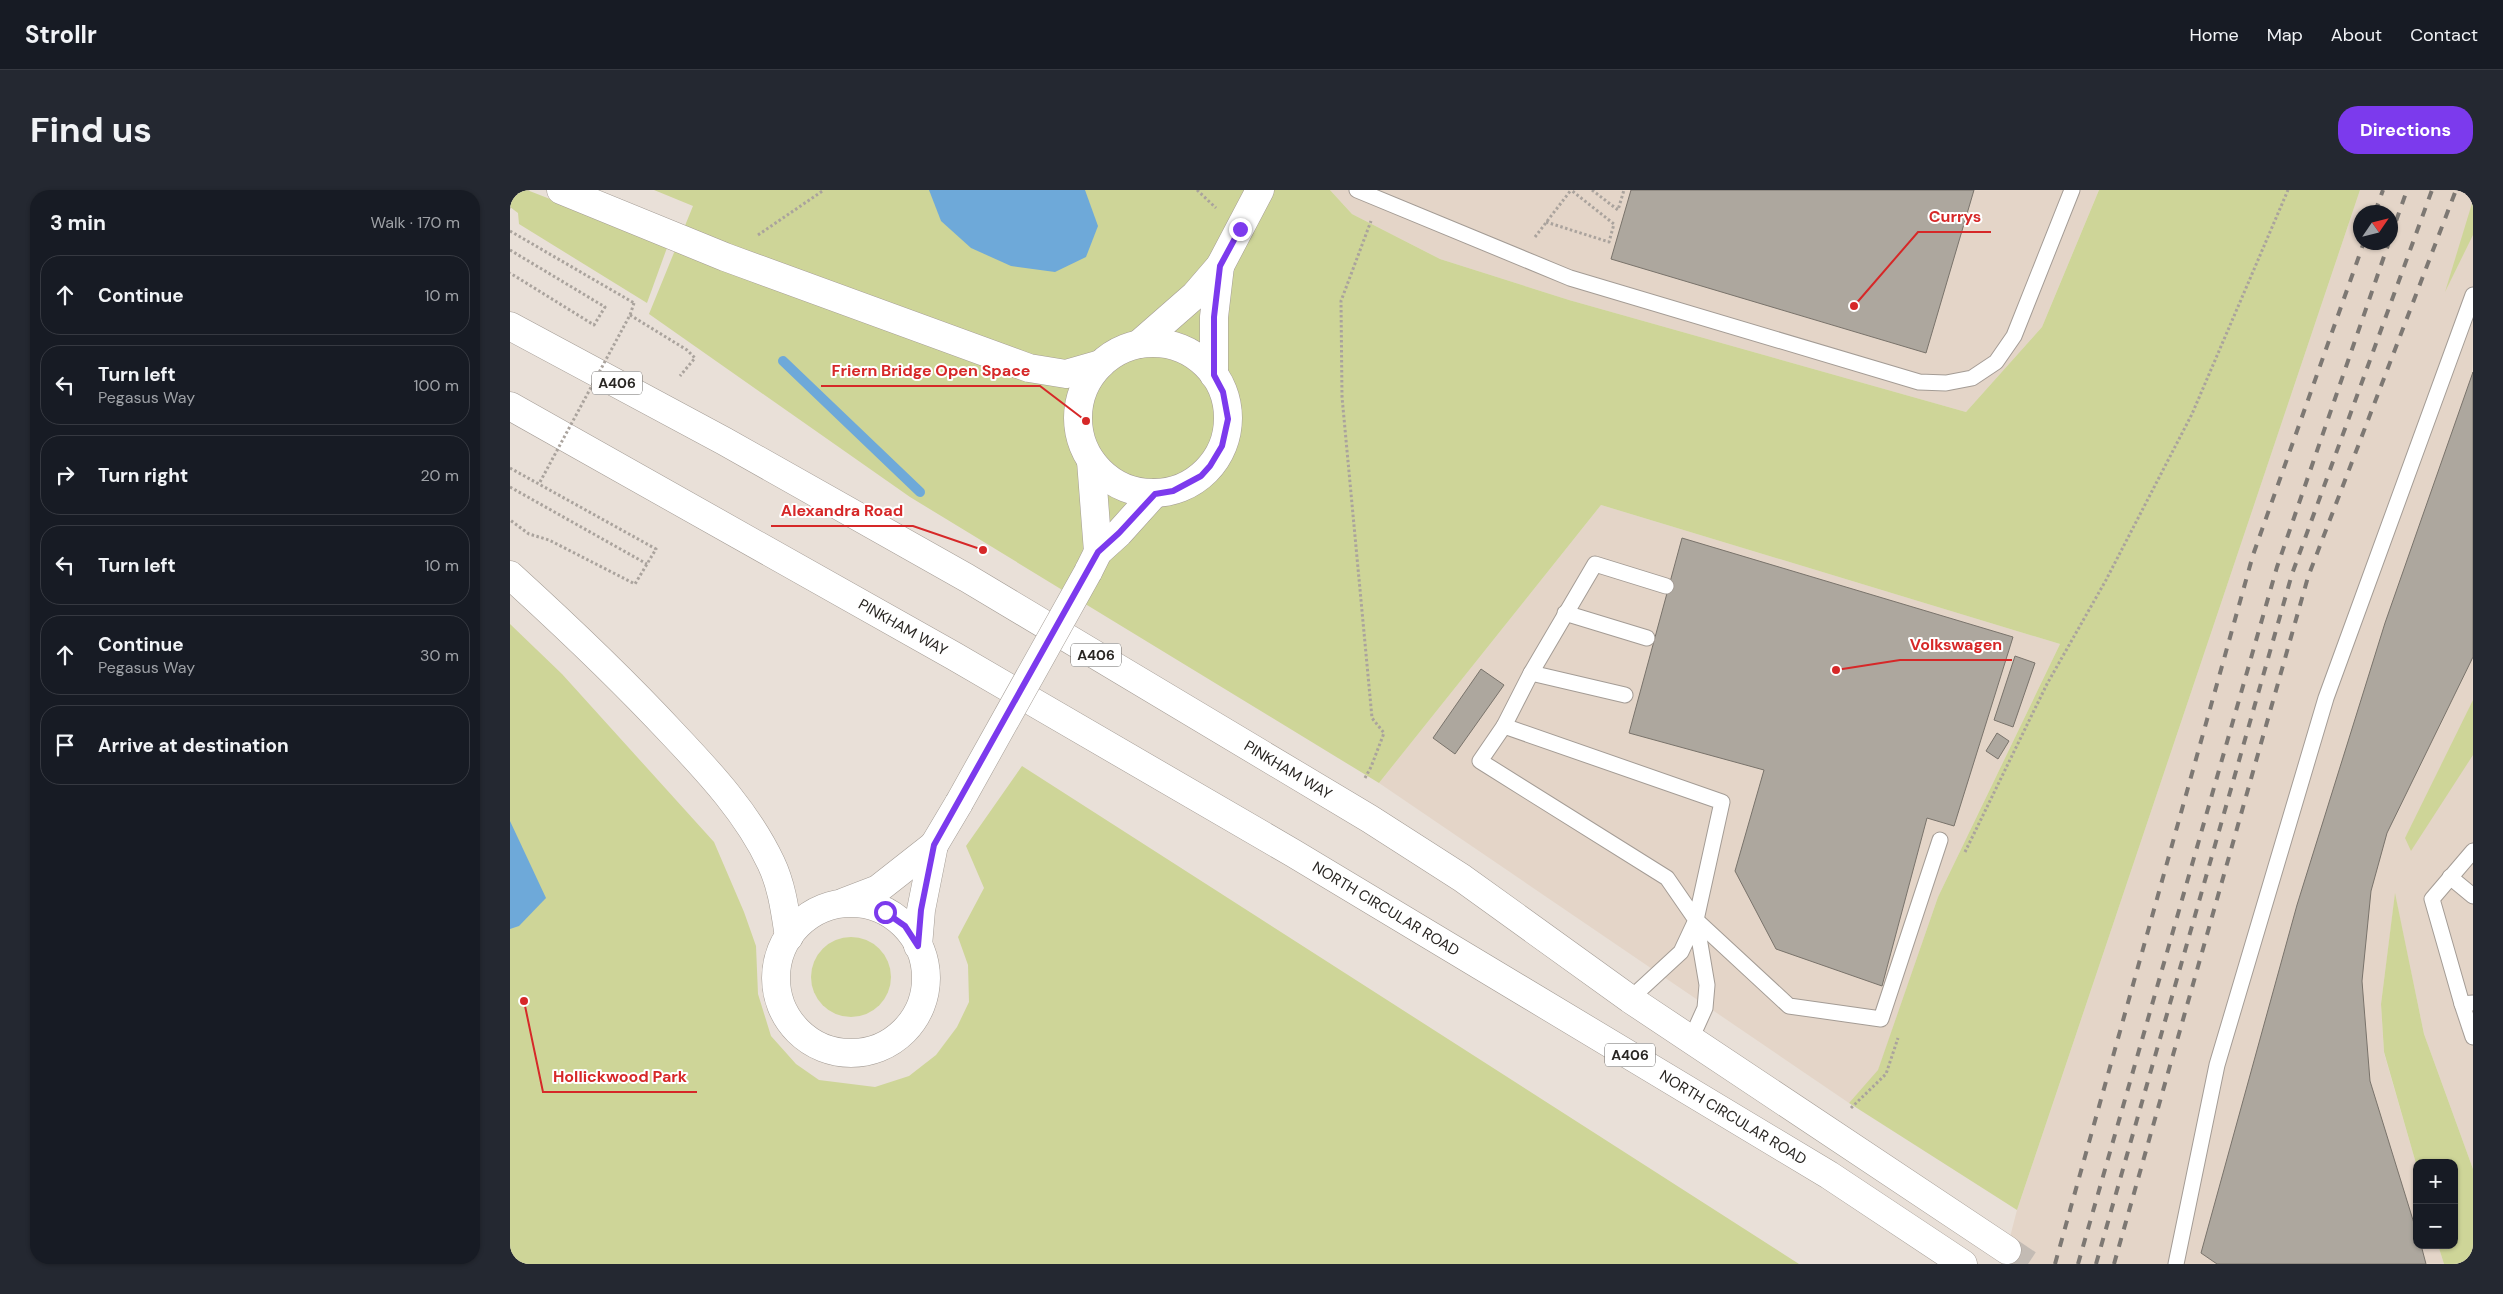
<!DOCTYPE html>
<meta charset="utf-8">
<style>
:root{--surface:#171b24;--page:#242831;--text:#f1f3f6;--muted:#9ea1a6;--line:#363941;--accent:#7c3aed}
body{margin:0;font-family:"DM Sans",sans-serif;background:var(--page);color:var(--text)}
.controls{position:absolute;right:15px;bottom:15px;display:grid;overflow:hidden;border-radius:10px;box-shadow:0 1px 4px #0004}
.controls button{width:45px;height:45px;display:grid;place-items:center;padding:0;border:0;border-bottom:1px solid var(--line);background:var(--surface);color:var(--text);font:25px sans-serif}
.compass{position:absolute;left:1843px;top:15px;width:45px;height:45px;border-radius:50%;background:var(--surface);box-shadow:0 1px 4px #0004;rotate:55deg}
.stop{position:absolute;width:15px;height:15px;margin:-11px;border:4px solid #7c3aed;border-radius:50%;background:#fff}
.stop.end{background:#7c3aed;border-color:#fff;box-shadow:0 1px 5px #0008}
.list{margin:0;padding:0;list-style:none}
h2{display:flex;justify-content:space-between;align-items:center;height:65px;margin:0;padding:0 20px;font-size:21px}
h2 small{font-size:16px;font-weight:400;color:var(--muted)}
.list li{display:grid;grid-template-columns:32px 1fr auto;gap:15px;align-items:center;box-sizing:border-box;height:80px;margin:0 10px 10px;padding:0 10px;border:1px solid var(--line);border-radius:20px}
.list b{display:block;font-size:19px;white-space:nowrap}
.list p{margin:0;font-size:16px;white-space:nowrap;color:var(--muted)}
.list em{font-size:16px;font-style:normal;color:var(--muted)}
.icon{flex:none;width:28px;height:28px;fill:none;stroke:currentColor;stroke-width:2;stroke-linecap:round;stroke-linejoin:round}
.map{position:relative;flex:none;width:1963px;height:1074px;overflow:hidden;border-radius:20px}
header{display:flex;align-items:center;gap:30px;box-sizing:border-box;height:70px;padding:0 25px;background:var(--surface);border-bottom:1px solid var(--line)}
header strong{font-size:24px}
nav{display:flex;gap:28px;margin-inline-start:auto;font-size:18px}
.intro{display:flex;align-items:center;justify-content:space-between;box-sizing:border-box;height:120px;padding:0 30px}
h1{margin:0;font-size:35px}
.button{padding:12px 22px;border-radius:20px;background:var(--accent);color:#fff;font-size:18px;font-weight:700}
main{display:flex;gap:30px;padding:0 30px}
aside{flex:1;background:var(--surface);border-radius:20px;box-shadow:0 1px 4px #0004}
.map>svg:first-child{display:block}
.built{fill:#e4d5c8;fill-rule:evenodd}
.green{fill:#ced598}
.water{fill:#6ea9d9}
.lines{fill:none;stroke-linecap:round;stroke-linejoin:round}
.stream{stroke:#6ea9d9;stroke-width:10}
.building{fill:#ada79e;stroke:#79736b}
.highway-tunnel{stroke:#c3bbb4;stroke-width:28;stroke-dasharray:28 14;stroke-linecap:butt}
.lane-casing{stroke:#a49c95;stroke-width:17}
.street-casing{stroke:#a49c95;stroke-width:29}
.highway-casing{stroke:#a49c95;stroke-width:29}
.path{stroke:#aaa39d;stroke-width:3;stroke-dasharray:2.5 2.5;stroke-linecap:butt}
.lane{stroke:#fff;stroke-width:15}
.street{stroke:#fff;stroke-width:28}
.highway{stroke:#fff;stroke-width:28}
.rail{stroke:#7d7873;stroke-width:4;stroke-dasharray:9 9;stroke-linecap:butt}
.street-bridge-casing{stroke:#a49c95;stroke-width:29;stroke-linecap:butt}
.path-bridge{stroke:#aaa39d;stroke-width:3;stroke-dasharray:2.5 2.5;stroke-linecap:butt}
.street-bridge{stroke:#fff;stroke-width:28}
.route{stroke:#7c3aed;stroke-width:6}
.labels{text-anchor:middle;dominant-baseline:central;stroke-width:4;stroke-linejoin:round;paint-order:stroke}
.shield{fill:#fff;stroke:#696765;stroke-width:1}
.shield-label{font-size:14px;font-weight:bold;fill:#292623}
.street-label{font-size:15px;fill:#292623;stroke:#fff}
.leader{fill:none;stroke:#d62828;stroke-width:2}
.callout-dot{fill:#d62828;stroke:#fff;stroke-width:2}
.callout-label{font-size:16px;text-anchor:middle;font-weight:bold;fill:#d62828;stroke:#fff;stroke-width:4;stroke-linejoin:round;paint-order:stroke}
</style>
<header>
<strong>Strollr</strong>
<nav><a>Home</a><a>Map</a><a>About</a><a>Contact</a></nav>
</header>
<div class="intro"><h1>Find us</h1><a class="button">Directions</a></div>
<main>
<aside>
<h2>3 min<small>Walk · 170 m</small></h2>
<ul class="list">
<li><svg class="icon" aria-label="ahead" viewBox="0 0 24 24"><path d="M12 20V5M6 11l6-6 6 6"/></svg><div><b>Continue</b></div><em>10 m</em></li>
<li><svg class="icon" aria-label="left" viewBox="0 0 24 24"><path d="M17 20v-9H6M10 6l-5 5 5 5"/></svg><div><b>Turn left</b><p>Pegasus Way</p></div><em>100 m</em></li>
<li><svg class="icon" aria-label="right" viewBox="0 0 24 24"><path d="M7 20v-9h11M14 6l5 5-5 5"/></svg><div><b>Turn right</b></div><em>20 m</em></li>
<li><svg class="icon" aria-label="left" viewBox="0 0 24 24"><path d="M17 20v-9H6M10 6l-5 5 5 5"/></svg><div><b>Turn left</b></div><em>10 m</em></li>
<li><svg class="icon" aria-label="ahead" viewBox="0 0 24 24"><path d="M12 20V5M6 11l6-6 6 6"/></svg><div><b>Continue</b><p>Pegasus Way</p></div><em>30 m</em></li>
<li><svg class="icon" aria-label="arrive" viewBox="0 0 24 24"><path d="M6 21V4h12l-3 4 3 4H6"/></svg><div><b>Arrive at destination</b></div></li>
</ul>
</aside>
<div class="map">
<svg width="1963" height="1074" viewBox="0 0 1963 1074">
<rect width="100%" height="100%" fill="#e9e0d8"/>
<g class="built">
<polygon points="820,0 1589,0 1532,137 1456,222 1059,110 930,69 842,24"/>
<path d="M 1850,0 L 1963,0 L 1963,979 L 1914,844 L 1885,705 L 1871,814 L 1874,863 L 1907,977 L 1907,1055 L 1928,1055 L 1934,1074 L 1493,1074 L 1507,1020 ZM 1850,22 L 1880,22 L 1880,52 L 1850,52 Z"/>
<polygon points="1091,315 1550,454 1428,707 1368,881 1339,913 869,593"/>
</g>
<g class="green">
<polygon points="0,0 17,0 158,55 137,113 9,34 8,23 0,17"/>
<polygon points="144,0 820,0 842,24 930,69 1059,110 1456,222 1532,137 1589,0 1850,0 1507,1020 1339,913 1368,880 1428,707 1550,454 1091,315 869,593 400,307 139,124 183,16"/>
<polygon points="1963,10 1963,45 1935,102"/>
<polygon points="0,434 52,484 204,652 234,722 246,756 248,804 261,846 286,874 309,890 365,897 399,886 426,865 447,837 459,812 458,775 448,747 474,698 456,656 512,576 1289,1074 0,1074"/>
<polygon points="1963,510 1963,565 1901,661 1895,648"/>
<polygon points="1885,703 1914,844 1963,979 1963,1074 1934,1074 1928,1055 1944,1055 1944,973 1907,973 1907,977 1874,862 1871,814"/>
<circle cx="341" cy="787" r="40"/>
</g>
<g class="water">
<polygon points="419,0 575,0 588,36 576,67 545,82 501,76 461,58 431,31"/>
<polygon points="0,631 36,708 9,736 0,739"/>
</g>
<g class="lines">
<polyline class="stream" points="273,171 410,302"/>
</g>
<g class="building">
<polygon points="1121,0 1464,0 1416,163 1101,69"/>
<polygon points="1963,182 1963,467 1877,643 1861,701 1852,791 1860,891 1907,1043 1907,1055 1911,1055 1916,1074 1707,1074 1691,1063 1787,715 1875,433"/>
<polygon points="1172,348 1503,447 1444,636 1417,628 1372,796 1266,759 1225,681 1254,580 1119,543"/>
<polygon points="1505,466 1525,473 1503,537 1484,530"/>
<polygon points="971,479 994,495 945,564 923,548"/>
<polygon points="1487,543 1499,551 1488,569 1476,561"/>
</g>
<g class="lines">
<polyline class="highway-tunnel" points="1497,1060 1518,1074"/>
<defs>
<g id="lane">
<polyline points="847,0 1060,88 1409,192 1436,193 1462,188 1486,172 1504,146 1562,0"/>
<polyline points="1055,423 1137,448"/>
<polyline points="1021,483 1115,505"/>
<polyline points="994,536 1021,483 1085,374 1156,396"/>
<polyline points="1963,661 1922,709 1952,814 1963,813"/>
<polyline points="1940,687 1963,706"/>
<polyline points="1186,730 1279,816 1371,829 1430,650"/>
<polyline points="1120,809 1171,762 1186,730 1157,688 970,571 994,536 1212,612 1186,730 1197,795 1195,818 1181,849"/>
<polyline points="1952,814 1963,847"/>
<polyline points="1666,1074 1707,875 1816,508 1963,105"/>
</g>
<g id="street">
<polyline points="710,76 750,0"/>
<circle cx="643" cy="228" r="75"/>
<polyline points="629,154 685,105 710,76 704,127 704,185"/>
<polyline points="581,271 588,362"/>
<polyline points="578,382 588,362 609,343 645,303"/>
<polyline points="334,712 368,699 424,655"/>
<circle cx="341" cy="788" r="75"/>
<polyline points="408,756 411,720 424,655 449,613"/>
</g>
<g id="highway">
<polyline points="51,0 215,67 519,178 556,184 591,174"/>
<path id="s1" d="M 0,136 L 214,251 L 457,388 L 860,629 L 952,688 L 1120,809 L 1497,1060"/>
<path id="s2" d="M 0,216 L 444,466 L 783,663 L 1319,985 L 1453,1074"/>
<path d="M 0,385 C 56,436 111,488 163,544 C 200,583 238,624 261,673 C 272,696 275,721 279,747"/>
</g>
</defs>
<use href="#lane" class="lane-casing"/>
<use href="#street" class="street-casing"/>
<use href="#highway" class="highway-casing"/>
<g class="path">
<polyline points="687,0 706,18"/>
<polyline points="1082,0 1108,20 1114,0"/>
<polyline points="1036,32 1099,52 1104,34 1061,0"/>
<polyline points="0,41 124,113"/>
<polyline points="248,45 314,0"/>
<polyline points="1025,47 1061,0"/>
<polyline points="0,60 95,117 84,135 0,83"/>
<polyline points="120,125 177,160 185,168 170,186"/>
<polyline points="0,278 146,359 125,394 39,350 19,344 0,330"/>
<polyline points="0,297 137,374"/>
<polyline points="855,588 861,577 874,543 862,528 832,207 831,111 861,31"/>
<polyline points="1455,662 1537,494 1596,390 1682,224 1778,0"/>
<polyline points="1341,918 1376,884 1388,848"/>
</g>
<use href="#lane" class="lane"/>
<use href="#street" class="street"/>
<use href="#highway" class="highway"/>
<g class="rail">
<polyline points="1865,22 1873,0"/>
<polyline points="1880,48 1897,0"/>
<polyline points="1545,1074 1743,365 1854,52"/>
<polyline points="1568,1074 1767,377 1879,52"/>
<polyline points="1586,1074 1782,384 1922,0"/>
<polyline points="1604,1074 1798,387 1946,0"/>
</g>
<defs>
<polyline id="street-bridge" points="449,613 578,382"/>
</defs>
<use href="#street-bridge" class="street-bridge-casing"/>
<polyline class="path-bridge" points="30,292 120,125 124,113"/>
<use href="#street-bridge" class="street-bridge"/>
</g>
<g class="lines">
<polyline class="route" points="375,722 395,736 408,756 411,720 424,655 588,362 609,343 645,304 663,301 691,286 700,276 712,256 718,229 713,202 704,185 704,127 710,76 730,39"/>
</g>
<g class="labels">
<g class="shield">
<rect x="82" y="181.5" width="50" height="23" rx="4"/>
<rect x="561" y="453.5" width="50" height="23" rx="4"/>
<rect x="1095" y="853.5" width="50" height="23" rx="4"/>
</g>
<g class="shield-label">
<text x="107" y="193">A406</text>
<text x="586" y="465">A406</text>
<text x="1120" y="865">A406</text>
</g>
<g class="street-label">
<text stroke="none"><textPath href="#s2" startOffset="451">PINKHAM WAY</textPath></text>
<text stroke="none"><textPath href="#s1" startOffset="896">PINKHAM WAY</textPath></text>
<text stroke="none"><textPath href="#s2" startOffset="1010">NORTH CIRCULAR ROAD</textPath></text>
<text stroke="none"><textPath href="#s2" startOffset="1415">NORTH CIRCULAR ROAD</textPath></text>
</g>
</g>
<path class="leader" d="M1344 116L1408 42H1481M576 231L530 196H311M473 360L403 336H261M1326 480L1390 470H1502M14 811L33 902H187"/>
<g class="callout-dot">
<circle cx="1344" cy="116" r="5"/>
<circle cx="576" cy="231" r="5"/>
<circle cx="473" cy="360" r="5"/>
<circle cx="1326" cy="480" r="5"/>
<circle cx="14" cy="811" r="5"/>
</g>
<g class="callout-label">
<text x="1445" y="32">Currys</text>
<text x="421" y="186">Friern Bridge Open Space</text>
<text x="332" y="326">Alexandra Road</text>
<text x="1446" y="460">Volkswagen</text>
<text x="110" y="892">Hollickwood Park</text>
</g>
</svg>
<div class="controls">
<button>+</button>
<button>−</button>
</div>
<svg class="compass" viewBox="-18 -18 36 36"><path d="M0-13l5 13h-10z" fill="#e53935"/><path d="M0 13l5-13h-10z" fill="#9ea1a6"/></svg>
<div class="stop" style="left:375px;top:722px"></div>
<div class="stop end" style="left:730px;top:39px"></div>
</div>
</main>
